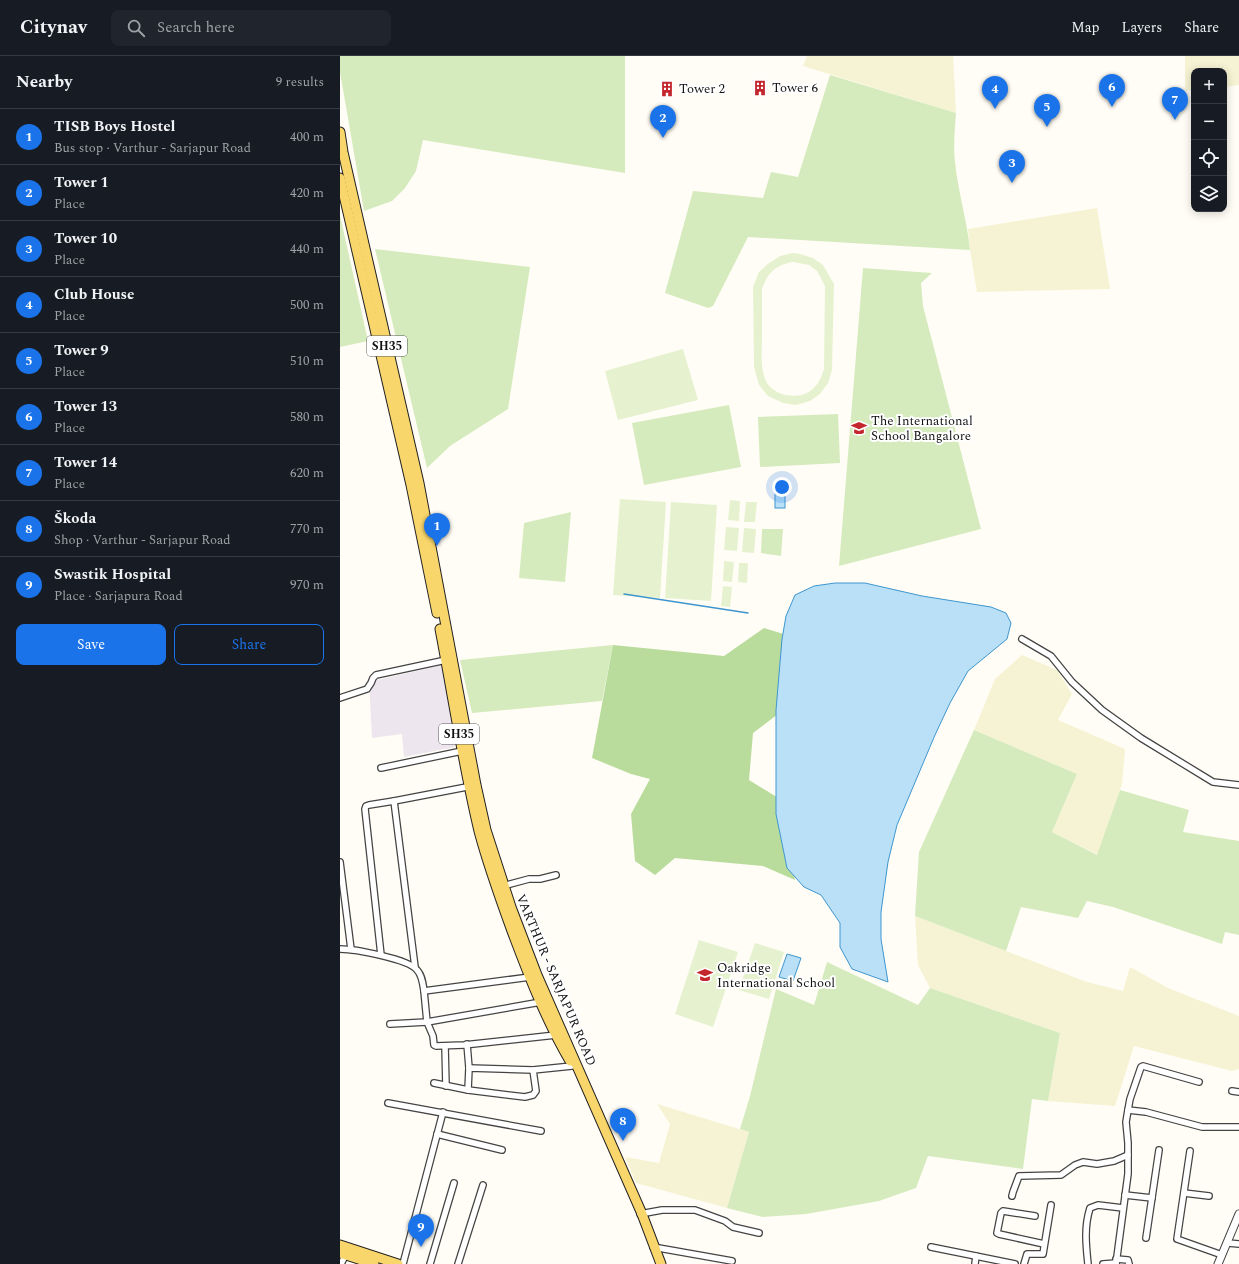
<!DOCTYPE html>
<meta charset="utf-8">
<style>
:root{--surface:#171b24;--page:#20242c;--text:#f1f3f6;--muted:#9ea1a6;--line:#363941;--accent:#1a73e8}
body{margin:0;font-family:Spectral,serif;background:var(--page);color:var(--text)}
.controls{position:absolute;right:12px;top:12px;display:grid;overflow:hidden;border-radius:8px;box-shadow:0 2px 10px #0003}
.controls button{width:36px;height:36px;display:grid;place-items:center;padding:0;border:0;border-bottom:1px solid var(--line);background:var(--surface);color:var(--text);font:20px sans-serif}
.you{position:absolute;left:442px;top:431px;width:14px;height:14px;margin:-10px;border:3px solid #fff;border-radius:50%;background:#1a73e8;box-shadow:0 0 0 6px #1a73e833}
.badge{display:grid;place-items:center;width:26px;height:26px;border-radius:50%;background:var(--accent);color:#fff;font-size:13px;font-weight:700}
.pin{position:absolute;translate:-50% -33px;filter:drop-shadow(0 1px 2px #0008)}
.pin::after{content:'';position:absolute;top:21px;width:14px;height:12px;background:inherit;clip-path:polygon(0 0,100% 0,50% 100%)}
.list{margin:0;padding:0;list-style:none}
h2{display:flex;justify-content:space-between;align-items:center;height:52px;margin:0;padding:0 16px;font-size:17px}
h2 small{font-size:13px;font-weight:400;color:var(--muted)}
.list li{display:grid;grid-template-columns:26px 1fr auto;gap:12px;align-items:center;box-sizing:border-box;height:56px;padding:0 16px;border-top:1px solid var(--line)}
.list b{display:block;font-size:15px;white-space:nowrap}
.list p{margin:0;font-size:13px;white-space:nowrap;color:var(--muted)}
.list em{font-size:13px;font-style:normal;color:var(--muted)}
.actions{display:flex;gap:8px;padding:12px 16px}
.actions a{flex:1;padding:9px 0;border:1px solid var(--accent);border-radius:8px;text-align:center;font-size:14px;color:var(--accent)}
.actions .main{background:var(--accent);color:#fff}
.icon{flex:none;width:22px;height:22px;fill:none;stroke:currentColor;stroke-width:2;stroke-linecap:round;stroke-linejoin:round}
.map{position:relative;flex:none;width:899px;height:1208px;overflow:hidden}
header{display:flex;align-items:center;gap:24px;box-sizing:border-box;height:56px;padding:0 20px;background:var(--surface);border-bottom:1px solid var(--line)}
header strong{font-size:19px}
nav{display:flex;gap:22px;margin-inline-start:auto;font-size:14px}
.search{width:280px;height:36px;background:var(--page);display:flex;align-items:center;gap:10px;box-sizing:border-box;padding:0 14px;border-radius:8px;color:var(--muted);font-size:15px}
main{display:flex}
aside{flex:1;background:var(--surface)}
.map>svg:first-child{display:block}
.industrial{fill:#eee6ef}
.farmland{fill:#f6f3d4}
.green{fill:#d5ebbd}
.forest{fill:#b9dc9c}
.pitch{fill:#e6f2cf;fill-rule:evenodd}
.water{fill:#b9e0f7;stroke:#3f96cf}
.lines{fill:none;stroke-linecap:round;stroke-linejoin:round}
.stream{stroke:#3f96cf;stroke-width:1.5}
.minor-casing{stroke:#444;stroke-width:8}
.tertiary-casing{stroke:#444;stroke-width:9}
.primary-casing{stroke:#222;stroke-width:11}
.minor{stroke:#fff;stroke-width:5.5}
.tertiary{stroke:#fff;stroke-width:7}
.primary{stroke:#f9d66b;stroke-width:9}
.labels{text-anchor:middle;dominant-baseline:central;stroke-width:4;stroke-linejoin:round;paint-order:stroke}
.shield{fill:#fff;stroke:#585858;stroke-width:1}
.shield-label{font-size:12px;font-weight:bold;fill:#111}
.poi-label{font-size:13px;fill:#111;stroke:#fff;text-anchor:start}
.street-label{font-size:13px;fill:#111;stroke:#fff}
</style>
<header>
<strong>Citynav</strong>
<div class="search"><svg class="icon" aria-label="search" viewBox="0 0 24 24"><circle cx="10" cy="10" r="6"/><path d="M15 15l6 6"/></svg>Search here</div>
<nav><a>Map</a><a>Layers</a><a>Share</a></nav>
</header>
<main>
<aside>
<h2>Nearby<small>9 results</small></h2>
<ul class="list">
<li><span class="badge">1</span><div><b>TISB Boys Hostel</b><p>Bus stop · Varthur - Sarjapur Road</p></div><em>400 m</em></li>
<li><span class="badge">2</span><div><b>Tower 1</b><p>Place</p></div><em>420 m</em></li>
<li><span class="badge">3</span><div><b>Tower 10</b><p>Place</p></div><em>440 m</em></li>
<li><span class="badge">4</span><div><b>Club House</b><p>Place</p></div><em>500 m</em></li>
<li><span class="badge">5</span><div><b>Tower 9</b><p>Place</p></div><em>510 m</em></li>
<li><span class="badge">6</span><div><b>Tower 13</b><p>Place</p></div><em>580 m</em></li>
<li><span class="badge">7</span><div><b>Tower 14</b><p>Place</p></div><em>620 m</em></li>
<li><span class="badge">8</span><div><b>Škoda</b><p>Shop · Varthur - Sarjapur Road</p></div><em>770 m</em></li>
<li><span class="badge">9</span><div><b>Swastik Hospital</b><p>Place · Sarjapura Road</p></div><em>970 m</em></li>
</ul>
<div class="actions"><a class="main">Save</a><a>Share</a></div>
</aside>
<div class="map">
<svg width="899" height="1208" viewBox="0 0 899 1208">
<rect width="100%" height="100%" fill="#fffdf5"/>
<polygon class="industrial" points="102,609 115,691 64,701 62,678 32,682 29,626"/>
<g class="farmland">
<polygon points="467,0 613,0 616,57 463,10"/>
<polygon points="845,0 899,0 899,29 884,31 884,15 854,15 854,34 845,35"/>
<polygon points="757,152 770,233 637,236 630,194 628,173"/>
<polygon points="682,599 717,614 732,638 718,664 785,693 782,728 758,799 712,776 737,718 634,674 655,623"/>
<polygon points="575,860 747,926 783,935 790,911 828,932 899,960 899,1013 892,1015 794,990 775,1050 708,1045 720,977 590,932 578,909"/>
<polygon points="317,1048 409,1076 387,1152 296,1127 285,1101 319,1107 330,1068"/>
</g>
<g class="green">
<polygon points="0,0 285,0 285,117 83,84 76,115 65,132 52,145 24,155 0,16"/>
<path d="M 490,19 L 616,57 C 615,73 613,90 615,106 C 618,136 627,164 630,194 L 408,181 L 373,250 L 368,252 L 325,237 L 353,135 L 423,142 L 431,116 L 458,121 Z"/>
<polygon points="0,159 28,285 0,291"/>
<polygon points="35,193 190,211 168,353 110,390 87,412"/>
<polygon points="523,212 592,217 581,227 583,250 641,473 499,510"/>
<polygon points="389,349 401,411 304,429 292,367"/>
<polygon points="498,358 500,407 420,411 418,361"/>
<polygon points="231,456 225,526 179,522 184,467"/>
<polygon points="422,473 443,473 441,500 421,497"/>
<polygon points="273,589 262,645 132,657 120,604"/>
<polygon points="634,674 737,718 712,776 757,799 780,734 849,754 843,776 899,785 899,879 885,876 882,888 773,851 747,845 738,862 681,851 666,895 575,860 579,796"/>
<polygon points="487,906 578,949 590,932 720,977 708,1045 692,1043 683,1113 588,1100 576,1132 539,1145 466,1158 423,1161 387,1152 409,1076 400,1073 410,1040 436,933 474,949"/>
</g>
<polygon class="forest" points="424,572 453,581 459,642 413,677 409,724 440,743 455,824 423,810 335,802 315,819 295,805 291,758 310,723 291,718 252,702 273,589 384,600"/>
<g class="pitch">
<path d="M 453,197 L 460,198 L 473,202 L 483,209 L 494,228 L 492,314 L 488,327 L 480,338 L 470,345 L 456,349 L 443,347 L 428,340 L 419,329 L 414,311 L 413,231 L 419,216 L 429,207 L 440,200 ZM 453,206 L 469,209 L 477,215 L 485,230 L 484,313 C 480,326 474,336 461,339 C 448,342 432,337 426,325 C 420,312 422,296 422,282 C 422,266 422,249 422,233 C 428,216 436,209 453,206 Z"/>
<polygon points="343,293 358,344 278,364 265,315"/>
<polygon points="280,443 326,446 320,542 273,539"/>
<polygon points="390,444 400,445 399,465 388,464"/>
<polygon points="331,446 377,449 371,545 325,542"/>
<polygon points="406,446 417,446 415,466 404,466"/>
<polygon points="386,471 399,472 397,495 384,494"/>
<polygon points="404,472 416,473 414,497 402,496"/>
<polygon points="384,505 394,506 392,526 383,525"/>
<polygon points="399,507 408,507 407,527 398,526"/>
<polygon points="383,530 392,531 390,551 381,550"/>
<polygon points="359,884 398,896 373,971 335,958"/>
<polygon points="415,887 444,896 429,943 399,934"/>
</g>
<g class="water">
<rect x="435" y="431" width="10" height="21"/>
<polygon points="495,527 525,527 582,540 651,551 666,557 671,567 667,583 628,615 610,647 595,679 557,769 548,806 541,856 541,883 548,926 512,913 500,891 500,867 481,839 464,831 447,812 436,758 436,654 442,583 446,560 455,539 474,530"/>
<polygon points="447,898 461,902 453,925 439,921"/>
</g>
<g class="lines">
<polyline class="stream" points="284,538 408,557"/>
<defs>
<g id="minor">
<polyline points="682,583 711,600 732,626 762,654 801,682 873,726 899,729"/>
<polyline points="0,642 27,633 31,627 33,622 36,619 106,604"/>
<polyline points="41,712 122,695"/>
<polyline points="54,745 132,730"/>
<polyline points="0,806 11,893"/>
<polyline points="163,830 189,823 200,823 216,819"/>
<path d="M 0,893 C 14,893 69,903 77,914 C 82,919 83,928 84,935"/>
<polyline points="41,899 25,753 26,750 29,749 54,745 75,911"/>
<polyline points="190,921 84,935 87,966 93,980 94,989 96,990 124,989 216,979"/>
<polyline points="50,968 87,966 201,946"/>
<polyline points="127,988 129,1012"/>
<polyline points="105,990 106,1030"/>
<polyline points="94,1027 128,1034 185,1041 193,1039 196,1035 193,1014 232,1010"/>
<polyline points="128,1034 129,1012 193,1014"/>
<polyline points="892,1035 899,1036"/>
<polyline points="48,1047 201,1075"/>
<polyline points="788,1054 806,1056 862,1071 899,1071"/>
<polyline points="97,1078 162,1094"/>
<polyline points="850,1095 837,1183 882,1199"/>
<polyline points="844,1137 869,1140"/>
<polyline points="785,1139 812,1142"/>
<polyline points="672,1140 673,1136 679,1120 721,1119 735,1109 743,1106 757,1108 774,1105 788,1099"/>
<polyline points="300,1158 322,1154 355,1154 385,1165 393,1171 419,1177"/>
<polyline points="695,1160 663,1155 661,1157 657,1177 659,1178 704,1188"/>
<polyline points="806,1182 819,1094"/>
<polyline points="888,1187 899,1188"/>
<polyline points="313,1191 392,1205"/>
<polyline points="591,1191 675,1208"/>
<polyline points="776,1203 788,1204 789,1208"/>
<polyline points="1,1208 6,1198"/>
<polyline points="63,1208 103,1056"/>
<polyline points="90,1208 114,1127"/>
<polyline points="118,1208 143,1129"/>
<polyline points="635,1208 636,1200"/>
<polyline points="684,1208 687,1198 703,1198 711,1149"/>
<path d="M 748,1208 C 746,1189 744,1171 750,1152 L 758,1149 L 783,1152"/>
<polyline points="763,1208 776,1207"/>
<polyline points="776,1208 788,1118 788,1087 786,1066 788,1054 790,1043 801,1011 803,1010 859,1026"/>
</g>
<polyline id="tertiary" points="878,1208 899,1158"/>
<g id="primary">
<polyline points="0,76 3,96 27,201 79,427 136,729 146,774 171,851 197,919 302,1158 321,1208"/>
<polyline points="0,122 71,429 97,557"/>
<path d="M 100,573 C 113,641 123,708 139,775 C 148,809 160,842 172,875 C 189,920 206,964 230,1005"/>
<polyline points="0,1189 58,1208"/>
<polyline points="0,1197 34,1208"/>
</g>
</defs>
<use href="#minor" class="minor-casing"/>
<use href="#tertiary" class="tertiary-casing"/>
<use href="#primary" class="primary-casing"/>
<use href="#minor" class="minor"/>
<use href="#tertiary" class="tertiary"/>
<use href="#primary" class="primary"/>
</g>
<defs>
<symbol id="building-bare" viewBox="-9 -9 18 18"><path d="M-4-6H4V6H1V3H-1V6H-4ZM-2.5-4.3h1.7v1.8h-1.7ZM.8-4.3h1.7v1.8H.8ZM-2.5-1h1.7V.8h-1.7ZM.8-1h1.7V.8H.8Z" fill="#c4262e" stroke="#fff" stroke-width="2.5" paint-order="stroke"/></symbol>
<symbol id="school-bare" viewBox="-9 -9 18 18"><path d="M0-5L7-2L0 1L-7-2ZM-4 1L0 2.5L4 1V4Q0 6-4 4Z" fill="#c4262e" stroke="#fff" stroke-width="2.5" paint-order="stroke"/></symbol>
</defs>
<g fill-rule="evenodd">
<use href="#building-bare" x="409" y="21" width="22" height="22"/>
<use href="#building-bare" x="316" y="22" width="22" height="22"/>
<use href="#school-bare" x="508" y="361" width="22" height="22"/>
<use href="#school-bare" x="354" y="908" width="22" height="22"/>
</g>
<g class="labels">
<g class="shield">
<rect x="27" y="280" width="40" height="20" rx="3"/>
<rect x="99" y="668" width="40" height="20" rx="3"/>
</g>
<g class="shield-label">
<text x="47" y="290">SH35</text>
<text x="119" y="678">SH35</text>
</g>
<g class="poi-label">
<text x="432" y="32">Tower 6</text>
<text x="339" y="33">Tower 2</text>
<text x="531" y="365">The International<tspan x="531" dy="15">School Bangalore</tspan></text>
<text x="377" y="912">Oakridge<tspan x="377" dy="15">International School</tspan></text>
</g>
<g class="street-label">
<text transform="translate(216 924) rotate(67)">VARTHUR - SARJAPUR ROAD</text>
</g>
</g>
</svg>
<div class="controls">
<button>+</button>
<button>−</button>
<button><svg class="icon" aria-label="locate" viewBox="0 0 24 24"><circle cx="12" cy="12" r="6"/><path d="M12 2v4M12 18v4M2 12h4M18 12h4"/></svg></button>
<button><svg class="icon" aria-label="layers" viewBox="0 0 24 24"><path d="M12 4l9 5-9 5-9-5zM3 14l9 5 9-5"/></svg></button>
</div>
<div class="you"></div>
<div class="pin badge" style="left:97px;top:490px">1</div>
<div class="pin badge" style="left:323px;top:82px">2</div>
<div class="pin badge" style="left:672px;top:127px">3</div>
<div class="pin badge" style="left:655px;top:53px">4</div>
<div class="pin badge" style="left:707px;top:71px">5</div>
<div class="pin badge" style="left:772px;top:51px">6</div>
<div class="pin badge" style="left:835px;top:64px">7</div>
<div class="pin badge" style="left:283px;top:1085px">8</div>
<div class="pin badge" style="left:81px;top:1191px">9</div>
</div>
</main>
